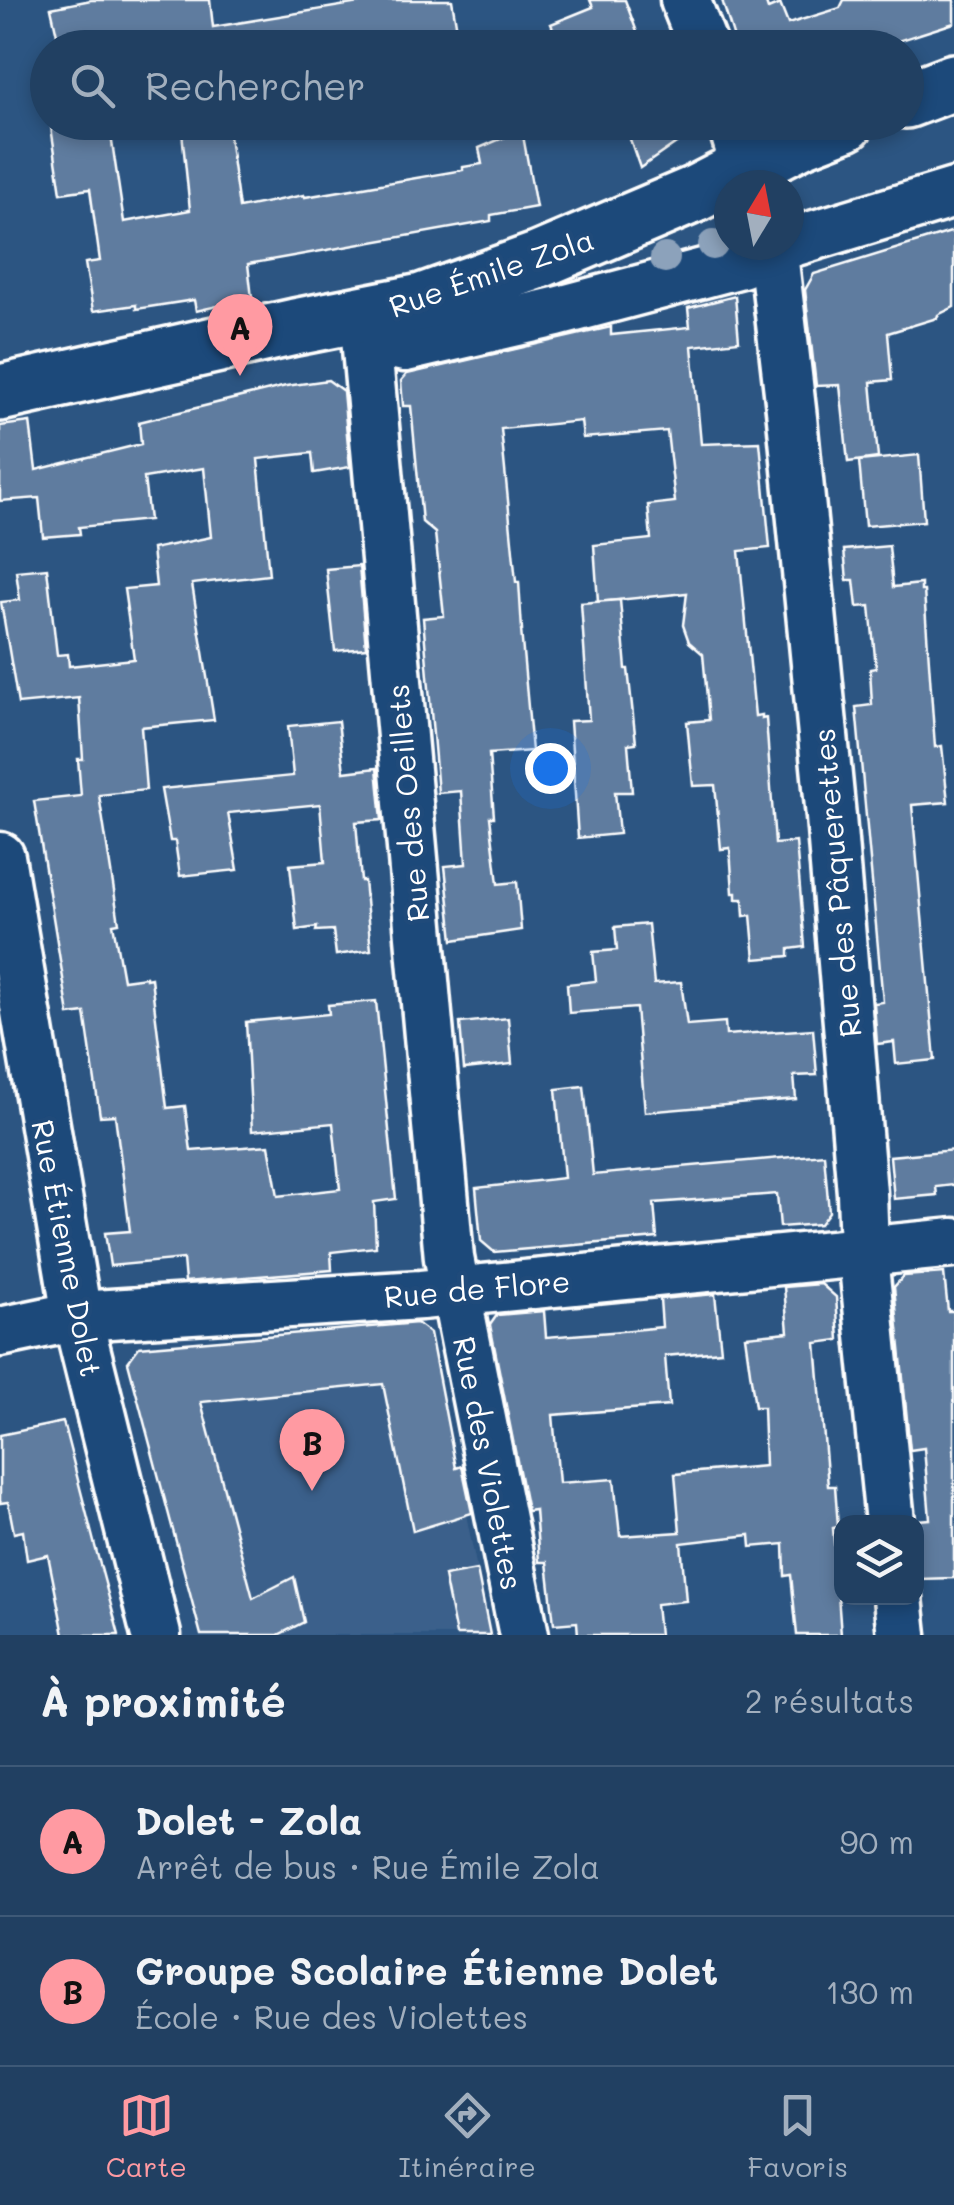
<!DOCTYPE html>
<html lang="fr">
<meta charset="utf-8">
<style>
:root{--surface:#214062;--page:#294768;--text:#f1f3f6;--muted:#a2afbe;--line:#3e5977;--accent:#ff9aa2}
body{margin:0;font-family:Mali,sans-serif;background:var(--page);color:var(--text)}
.controls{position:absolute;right:30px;bottom:30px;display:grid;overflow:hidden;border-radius:20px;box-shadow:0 5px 15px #0003}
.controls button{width:90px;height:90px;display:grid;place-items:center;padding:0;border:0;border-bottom:2px solid var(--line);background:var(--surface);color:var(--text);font:50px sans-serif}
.compass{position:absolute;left:714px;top:170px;width:90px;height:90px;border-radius:50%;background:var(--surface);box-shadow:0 5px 15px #0003;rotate:10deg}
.you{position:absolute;left:550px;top:768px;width:35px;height:35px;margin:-25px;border:8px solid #fff;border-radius:50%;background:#1a73e8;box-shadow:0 0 0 15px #1a73e833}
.badge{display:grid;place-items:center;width:65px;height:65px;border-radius:50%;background:var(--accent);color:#111;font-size:32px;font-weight:700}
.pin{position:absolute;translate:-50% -82px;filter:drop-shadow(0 2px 5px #0008)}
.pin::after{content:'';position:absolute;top:52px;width:35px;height:30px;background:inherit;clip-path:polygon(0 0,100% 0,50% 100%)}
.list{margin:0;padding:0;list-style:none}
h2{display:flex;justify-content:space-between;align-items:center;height:130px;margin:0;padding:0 40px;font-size:42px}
h2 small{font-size:32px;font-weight:400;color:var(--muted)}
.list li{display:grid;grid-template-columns:65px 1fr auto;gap:30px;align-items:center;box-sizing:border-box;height:150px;padding:0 40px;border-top:2px solid var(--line)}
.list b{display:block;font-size:38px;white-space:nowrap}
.list p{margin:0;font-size:32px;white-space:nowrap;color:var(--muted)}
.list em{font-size:32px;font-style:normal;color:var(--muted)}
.icon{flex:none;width:55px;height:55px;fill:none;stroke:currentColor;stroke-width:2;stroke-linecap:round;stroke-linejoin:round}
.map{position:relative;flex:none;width:954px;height:1635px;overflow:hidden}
.search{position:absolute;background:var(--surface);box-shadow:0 5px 15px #0003;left:30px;right:30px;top:30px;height:110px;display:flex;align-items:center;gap:25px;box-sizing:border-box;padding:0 35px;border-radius:55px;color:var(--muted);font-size:38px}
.sheet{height:430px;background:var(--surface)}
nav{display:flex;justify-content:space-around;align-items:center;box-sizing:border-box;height:140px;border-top:2px solid var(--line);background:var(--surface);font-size:28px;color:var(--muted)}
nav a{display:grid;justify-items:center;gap:5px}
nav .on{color:var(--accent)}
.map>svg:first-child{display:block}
.built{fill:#3b618b}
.building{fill:#5e7c9f;stroke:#fff;stroke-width:2.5}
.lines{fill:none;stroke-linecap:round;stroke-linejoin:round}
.minor-casing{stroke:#fff;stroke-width:55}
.secondary-casing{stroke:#fff;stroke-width:62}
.minor{stroke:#1f4a7a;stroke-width:48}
.secondary{stroke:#1f4a7a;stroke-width:55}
.tree{fill:#8ca2bb}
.labels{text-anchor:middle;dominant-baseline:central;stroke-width:9;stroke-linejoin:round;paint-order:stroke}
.street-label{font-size:30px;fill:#fff;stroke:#1f4a7a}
</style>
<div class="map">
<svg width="954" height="1635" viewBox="0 0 954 1635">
<rect width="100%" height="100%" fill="#2c5582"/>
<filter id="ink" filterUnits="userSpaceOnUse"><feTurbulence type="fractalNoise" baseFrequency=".01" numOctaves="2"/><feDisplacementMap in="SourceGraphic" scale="20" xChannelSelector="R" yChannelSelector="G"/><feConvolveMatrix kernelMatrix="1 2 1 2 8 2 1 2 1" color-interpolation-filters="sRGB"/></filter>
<g filter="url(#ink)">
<polygon class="built" points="416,1322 430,1333 490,1635 201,1635 128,1362 139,1347"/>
<g class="building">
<polygon points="91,0 210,0 213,27 377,0 452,0 459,42 425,48 60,48 51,8"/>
<polygon points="590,0 625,0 643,48 561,48 551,24 593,7"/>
<polygon points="722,0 765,0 768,9 780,4 788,24 840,8 844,0 954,0 954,23 876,48 737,48"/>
<polygon points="75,122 109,122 124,222 190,210 181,122 227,122 239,208 304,195 305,197 463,170 463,167 482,164 479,148 522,130 536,207 491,215 491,221 248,264 252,298 196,311 194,300 136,309 136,305 93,311 85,263 100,261 90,189 61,193 51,127"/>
<polygon points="624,122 705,122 705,123 640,168"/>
<polygon points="954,231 954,307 938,315 937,318 888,333 892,380 871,382 878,458 848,462 840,385 816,386 805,290 814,274"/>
<polygon points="735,296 739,341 692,346 701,444 760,442 770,548 739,551 755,716 762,715 762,719 766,718 775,844 796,842 805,947 789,949 789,956 755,959 751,915 744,916 743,899 736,899 736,893 733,893 730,848 721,849 715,785 693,786 687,722 709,720 703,654 689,642 683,625 687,593 598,602 594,545 651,539 648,505 675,502 667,431 583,438 581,421 501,429 516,582 519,582 522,630 521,630 532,751 489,754 494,817 490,817 498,884 517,882 521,930 453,940 445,866 466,864 461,791 438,793 423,618 444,616 435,533 422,522 411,406 403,406 401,381 407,374 611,327 611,335 690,327 688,308"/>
<polygon points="328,380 343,391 350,467 314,473 312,453 258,459 269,575 192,584 214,720 141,727 146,790 99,795 119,923 113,924 123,980 146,977 146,979 151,978 167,1108 185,1106 191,1151 269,1145 278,1196 340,1189 333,1123 252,1131 246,1022 329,1014 328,1005 376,1001 396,1199 374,1202 376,1247 331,1252 332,1270 185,1282 183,1259 110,1266 105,1233 130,1231 115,1115 100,1116 85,1013 69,1015 34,801 81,796 78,759 83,759 79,698 18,704 1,602 20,600 16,571 47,568 57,655 68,654 69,666 134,659 124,589 156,586 152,549 211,537 204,468 144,478 149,520 79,527 80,534 43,537 39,498 0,501 0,426 30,422 36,470 141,444 139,422 286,386"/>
<polygon points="919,455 924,521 865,526 859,461"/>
<polygon points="889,546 893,587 921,584 921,591 924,591 935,747 942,746 948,802 912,805 935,1060 896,1064 894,1042 877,1044 874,1003 883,1002 856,707 872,705 870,669 876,668 870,606 857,607 854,580 847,580 844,550"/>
<polygon points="359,566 366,648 335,651 326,569"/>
<polygon points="620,600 626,669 628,669 636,743 628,744 632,792 615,792 619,834 578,838 570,721 589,720 581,603"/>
<polygon points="338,721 344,772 377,768 382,820 356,822 361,881 364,881 371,950 336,955 333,930 316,931 317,927 297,930 290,865 325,862 320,804 228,813 238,870 180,876 175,841 170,841 161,789 293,776 288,726"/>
<polygon points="648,924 654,984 681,982 687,1025 725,1022 726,1035 813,1029 817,1075 794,1076 796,1099 645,1112 636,1008 569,1013 567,984 596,981 593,952 617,950 615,927"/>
<polygon points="508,1018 512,1064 464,1069 460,1023"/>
<polygon points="584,1086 593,1175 824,1154 829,1212 820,1224 780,1227 777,1194 654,1203 657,1238 494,1252 481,1241 476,1188 564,1178 556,1089"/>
<polygon points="954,1150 954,1185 936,1187 937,1195 894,1199 890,1156"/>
<polygon points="944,1273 948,1311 954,1311 954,1578 919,1579 917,1520 930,1519 924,1448 910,1450 894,1287 904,1276"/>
<polygon points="821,1284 836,1297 839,1340 816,1343 828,1486 835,1486 838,1527 833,1528 841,1635 797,1635 791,1575 785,1576 784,1544 751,1547 750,1535 681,1543 686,1601 656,1604 659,1635 578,1635 577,1622 554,1624 547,1562 539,1562 535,1510 527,1511 490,1325 497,1315 544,1311 546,1337 611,1332 662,1327 660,1299 715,1294 721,1351 665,1356 669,1406 553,1415 559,1483 614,1479 620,1536 680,1532 675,1474 765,1466 763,1407 755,1407 745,1336 788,1332 784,1287"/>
<polygon points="417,1323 430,1333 456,1468 462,1466 472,1513 413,1531 383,1384 201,1402 253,1598 294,1577 304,1622 278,1635 201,1635 128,1362 139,1347"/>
<polygon points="63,1422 95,1546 119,1635 64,1635 48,1555 27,1560 23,1531 14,1533 8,1502 0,1503 0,1435"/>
<polygon points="477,1570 490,1635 456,1635 444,1576"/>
</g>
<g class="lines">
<defs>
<g id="minor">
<polyline points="685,0 704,48"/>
<polyline points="732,122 751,185"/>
<polyline points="789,243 954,193"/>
<polyline points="772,245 792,418 831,817 862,1193 865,1276 890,1522"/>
<polyline points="364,315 449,1258 524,1635"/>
<polyline points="367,339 405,347 556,312 741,263 785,245"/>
<polyline points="0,857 77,1316 156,1635"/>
<polyline points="0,1332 77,1316 421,1295 954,1243"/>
<polyline points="898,1598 902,1635"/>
</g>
<g id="secondary">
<polyline points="906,100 954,82"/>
<polyline points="0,393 295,327 422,302 537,261 695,194 802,139 846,122"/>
</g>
</defs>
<use href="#minor" class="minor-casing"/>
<use href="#secondary" class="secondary-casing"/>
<use href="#minor" class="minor"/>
<use href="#secondary" class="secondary"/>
</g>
<g class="tree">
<circle cx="713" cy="245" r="15"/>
<circle cx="665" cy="258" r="15"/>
</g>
</g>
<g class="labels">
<g class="street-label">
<text transform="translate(491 272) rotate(-19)">Rue Émile Zola</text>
<text transform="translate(407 803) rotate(-95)">Rue des Oeillets</text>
<text transform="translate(836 883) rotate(-95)">Rue des Pâquerettes</text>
<text transform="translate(68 1248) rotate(79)">Rue Étienne Dolet</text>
<text transform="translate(477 1288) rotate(-5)">Rue de Flore</text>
<text transform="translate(489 1463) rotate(79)">Rue des Violettes</text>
</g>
</g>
</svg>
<div class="controls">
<button><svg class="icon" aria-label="layers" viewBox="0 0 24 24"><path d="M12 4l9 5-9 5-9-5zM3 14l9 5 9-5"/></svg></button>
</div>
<svg class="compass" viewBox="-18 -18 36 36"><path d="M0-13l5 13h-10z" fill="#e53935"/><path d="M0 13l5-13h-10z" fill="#a2afbe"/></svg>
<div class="you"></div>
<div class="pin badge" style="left:240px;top:376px">A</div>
<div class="pin badge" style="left:312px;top:1491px">B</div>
<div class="search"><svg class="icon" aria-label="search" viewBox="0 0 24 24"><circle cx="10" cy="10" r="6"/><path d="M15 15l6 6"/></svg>Rechercher</div>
</div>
<section class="sheet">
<h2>À proximité<small>2 résultats</small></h2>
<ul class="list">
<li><span class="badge">A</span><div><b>Dolet - Zola</b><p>Arrêt de bus · Rue Émile Zola</p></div><em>90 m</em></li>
<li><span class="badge">B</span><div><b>Groupe Scolaire Étienne Dolet</b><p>École · Rue des Violettes</p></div><em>130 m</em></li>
</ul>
</section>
<nav>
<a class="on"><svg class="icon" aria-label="map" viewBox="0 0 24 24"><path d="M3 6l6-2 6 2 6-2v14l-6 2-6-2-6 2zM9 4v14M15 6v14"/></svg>Carte</a>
<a><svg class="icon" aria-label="directions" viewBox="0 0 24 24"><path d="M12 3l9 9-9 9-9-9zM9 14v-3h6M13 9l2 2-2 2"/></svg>Itinéraire</a>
<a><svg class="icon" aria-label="saved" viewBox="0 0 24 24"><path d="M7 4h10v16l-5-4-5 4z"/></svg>Favoris</a>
</nav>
